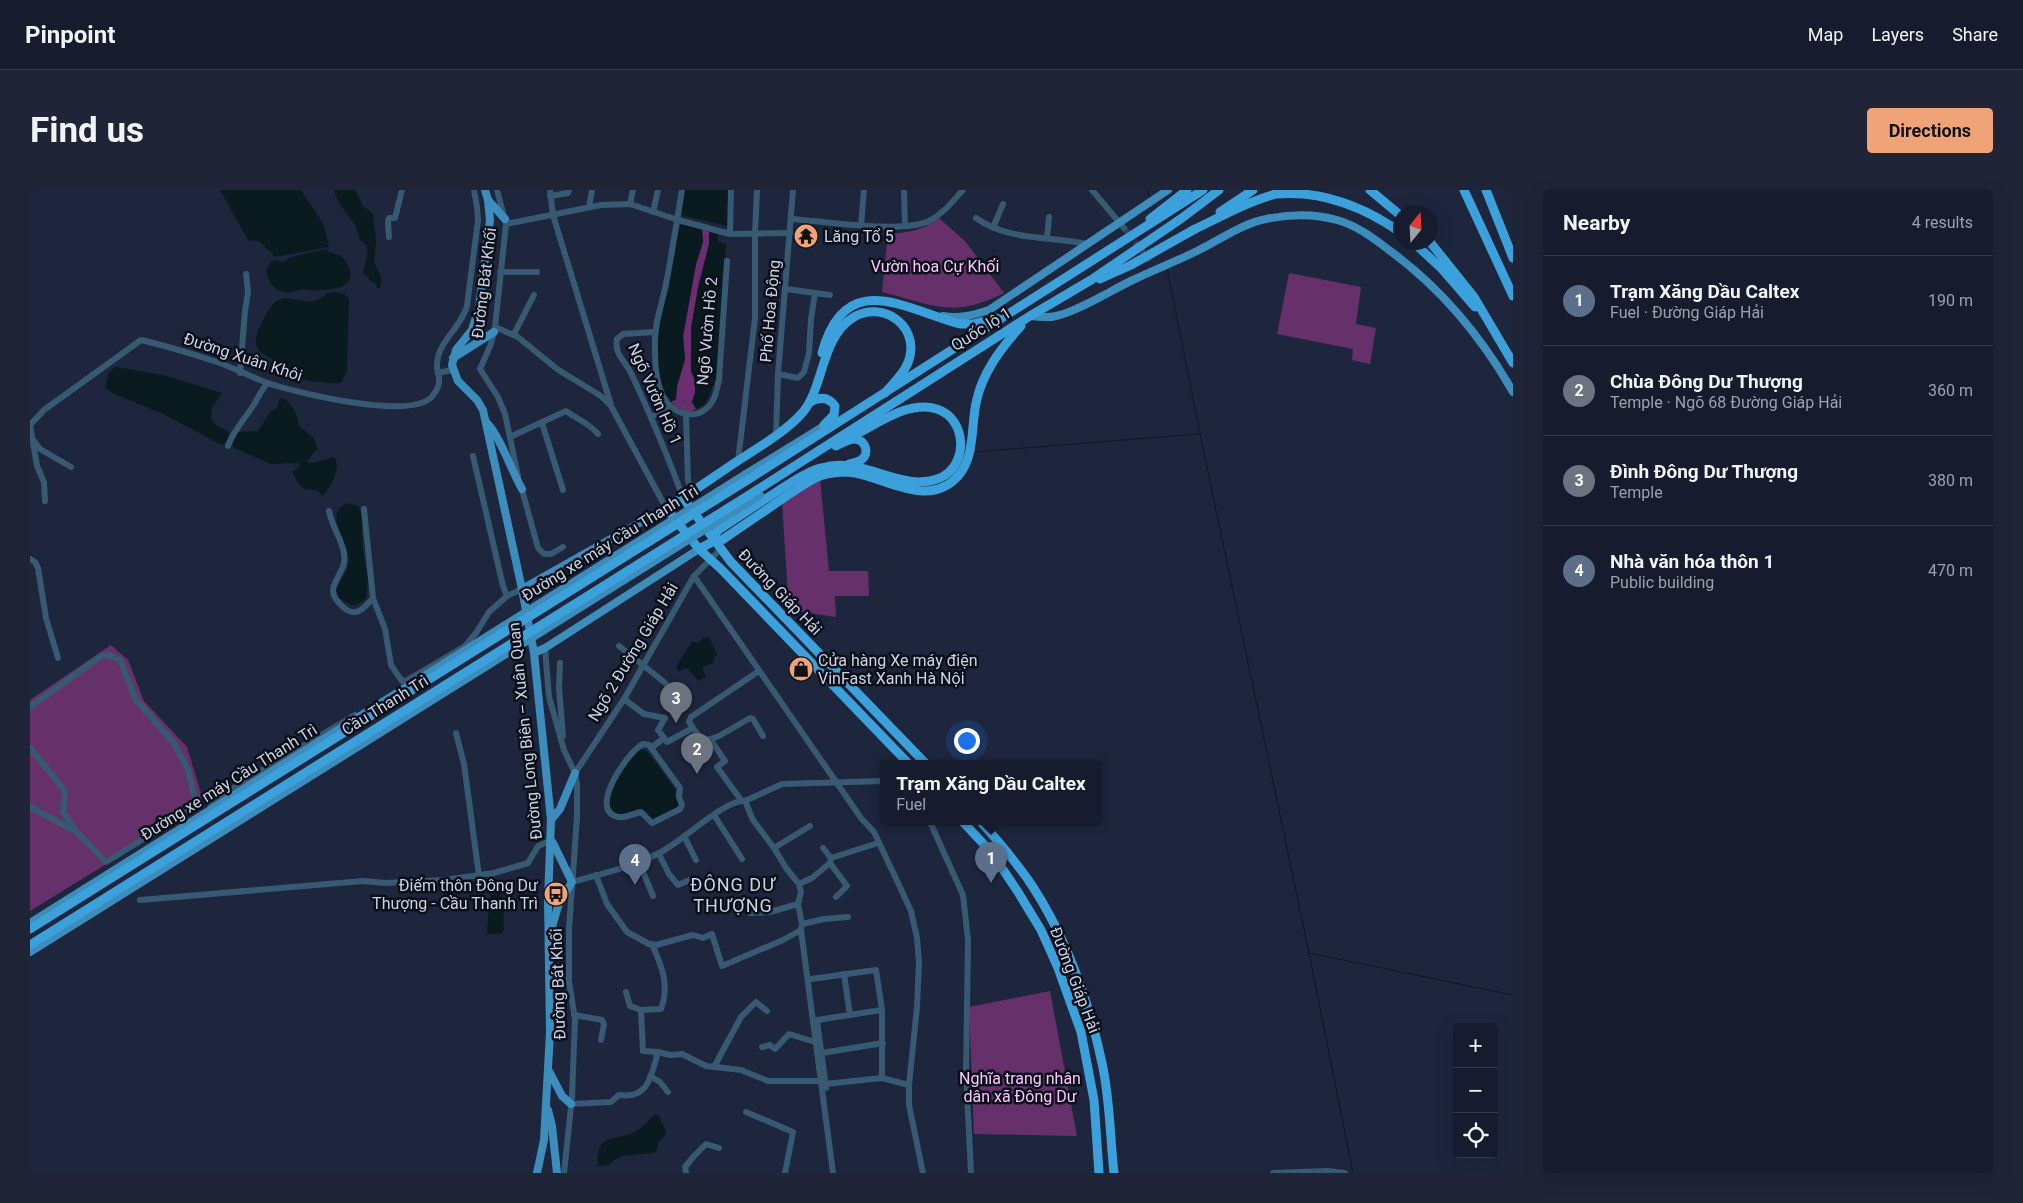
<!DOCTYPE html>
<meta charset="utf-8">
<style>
:root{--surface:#161c2e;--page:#1f2536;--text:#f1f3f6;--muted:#9ea1aa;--line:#353a4a;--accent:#efa377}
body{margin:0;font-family:Roboto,sans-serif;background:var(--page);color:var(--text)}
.controls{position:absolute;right:15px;bottom:15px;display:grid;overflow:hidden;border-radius:5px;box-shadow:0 5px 20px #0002}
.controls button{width:45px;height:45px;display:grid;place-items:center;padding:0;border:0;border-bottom:1px solid var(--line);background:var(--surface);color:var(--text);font:25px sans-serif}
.compass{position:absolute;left:1363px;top:15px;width:45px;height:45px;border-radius:50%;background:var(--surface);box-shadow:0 5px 20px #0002;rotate:18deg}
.you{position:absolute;left:936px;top:550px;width:18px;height:18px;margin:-12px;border:4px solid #fff;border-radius:50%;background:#1a73e8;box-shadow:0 0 0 8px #1a73e833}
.badge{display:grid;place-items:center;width:32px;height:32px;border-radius:50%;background:var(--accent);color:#fff;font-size:16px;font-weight:700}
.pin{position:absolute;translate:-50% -41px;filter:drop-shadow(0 1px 2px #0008)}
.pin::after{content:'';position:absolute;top:26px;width:18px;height:15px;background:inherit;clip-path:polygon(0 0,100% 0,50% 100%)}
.popup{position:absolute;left:850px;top:570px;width:222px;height:65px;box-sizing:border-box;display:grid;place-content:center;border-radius:5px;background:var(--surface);filter:drop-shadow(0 1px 4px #0005);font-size:16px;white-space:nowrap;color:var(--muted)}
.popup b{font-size:19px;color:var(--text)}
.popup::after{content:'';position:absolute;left:50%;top:100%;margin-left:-10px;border:10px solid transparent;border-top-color:var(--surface)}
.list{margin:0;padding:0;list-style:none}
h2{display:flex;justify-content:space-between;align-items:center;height:65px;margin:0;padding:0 20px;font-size:21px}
h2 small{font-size:16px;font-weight:400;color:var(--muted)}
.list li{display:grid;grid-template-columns:32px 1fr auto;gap:15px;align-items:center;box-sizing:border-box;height:90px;padding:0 20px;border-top:1px solid var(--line)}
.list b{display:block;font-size:19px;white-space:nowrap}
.list p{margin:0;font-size:16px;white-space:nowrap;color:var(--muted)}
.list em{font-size:16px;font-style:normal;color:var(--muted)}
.icon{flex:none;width:28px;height:28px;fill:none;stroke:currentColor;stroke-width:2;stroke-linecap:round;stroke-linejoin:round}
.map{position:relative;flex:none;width:1483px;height:983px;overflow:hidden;border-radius:5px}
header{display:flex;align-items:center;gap:30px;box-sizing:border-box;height:70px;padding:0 25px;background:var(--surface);border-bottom:1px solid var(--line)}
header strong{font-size:24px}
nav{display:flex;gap:28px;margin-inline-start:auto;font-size:18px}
.intro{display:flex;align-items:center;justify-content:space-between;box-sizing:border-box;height:120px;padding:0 30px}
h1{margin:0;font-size:35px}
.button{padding:12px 22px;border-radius:5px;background:var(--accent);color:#111;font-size:18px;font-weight:700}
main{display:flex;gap:30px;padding:0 30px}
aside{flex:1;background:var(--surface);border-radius:5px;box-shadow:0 5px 20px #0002}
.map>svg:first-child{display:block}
.green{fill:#66316a}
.forest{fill:#6c2e71}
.water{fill:#091b1e}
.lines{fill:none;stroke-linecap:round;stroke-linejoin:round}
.stream{stroke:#091b1e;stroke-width:1}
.minor-tunnel{stroke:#374056;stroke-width:6;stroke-dasharray:6 3;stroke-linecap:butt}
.minor{stroke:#375a72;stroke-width:6}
.major{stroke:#3c8cbc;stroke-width:8}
.highway{stroke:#3ca0da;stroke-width:9}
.major-bridge{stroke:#3c8cbc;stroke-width:8}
.highway-bridge{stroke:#3ca0da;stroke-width:9}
.labels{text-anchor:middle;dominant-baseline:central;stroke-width:5;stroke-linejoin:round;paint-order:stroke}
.poi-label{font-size:16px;fill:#ccd2e2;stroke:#0b0f1a;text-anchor:start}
.park-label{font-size:16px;fill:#f9c5fc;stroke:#0b0f1a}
.street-label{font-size:16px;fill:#ccd2e2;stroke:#0b0f1a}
.neighbourhood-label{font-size:18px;letter-spacing:1px;fill:#ccd2e2;stroke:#0b0f1a}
</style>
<header>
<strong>Pinpoint</strong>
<nav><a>Map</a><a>Layers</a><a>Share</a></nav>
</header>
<div class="intro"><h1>Find us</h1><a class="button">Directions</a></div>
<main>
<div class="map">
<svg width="1483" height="983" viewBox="0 0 1483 983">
<rect width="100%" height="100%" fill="#1d263d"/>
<g class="green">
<path d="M 909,28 L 935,51 L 974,103 C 923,129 904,115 852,102 L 858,44 C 877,43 894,40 909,28 Z"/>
<polygon points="1259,83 1331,97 1326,134 1346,138 1340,174 1322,170 1323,159 1247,144"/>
<path d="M 646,209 L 662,212 L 666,219 C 657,225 648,219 641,212 Z"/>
<polygon points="790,289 799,381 838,381 839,406 805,406 806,427 759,420 752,313"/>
<polygon points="81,455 98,470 114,511 157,557 174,614 0,721 0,510"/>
<polygon points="1020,801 1047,946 944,944 939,817"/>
</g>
<polygon class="forest" points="672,39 679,42 679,54 661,138 661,181 665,190 665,203 662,212 646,209 647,196 655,169 653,146 666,74 673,52"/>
<g class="water">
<polygon points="190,0 271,0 294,35 299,57 245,67 229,51 218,50"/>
<path d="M 304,0 L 325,0 L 333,16 L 343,24 L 346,52 L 344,72 C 348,81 356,90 348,99 L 345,93 L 341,91 L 333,83 C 334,70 344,58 330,50 L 325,35 L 308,12 Z"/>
<polygon points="654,0 699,0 697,36 651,25"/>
<polygon points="652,34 672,39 673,52 666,74 653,146 655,169 647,196 646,209 641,212 633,202 627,173 628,139 649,37"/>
<polygon points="679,42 688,44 688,52 696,54 687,185 679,207 674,215 666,219 662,212 665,203 665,191 661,181 661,138 668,97 679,54"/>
<path d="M 296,59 C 302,65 311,64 315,70 C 336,103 291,101 273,100 C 261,100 257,107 244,97 C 239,94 238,86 236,80 L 241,72 L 245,70 L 253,72 L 262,67 Z"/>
<path d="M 305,102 L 314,104 L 319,108 L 317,181 L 311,193 C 298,194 269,191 258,184 C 253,181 250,175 245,171 C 238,166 227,163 226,153 C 224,145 237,122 242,115 C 257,97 280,124 297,103 Z"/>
<polygon points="86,177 133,185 192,203 182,218 181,228 186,235 199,242 198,250 192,255 133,224 82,203 75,198 79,182"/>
<path d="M 251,208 L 258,211 L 265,222 L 270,237 L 284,248 L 287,259 L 276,272 L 282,273 L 304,267 C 312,279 301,296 293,306 C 282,296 285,302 275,299 C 269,297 265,287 262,282 L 270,276 L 269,273 L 241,274 L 204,258 L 203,253 L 206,242 L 228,241 L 241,221 L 245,220 L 248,216 L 249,209 Z"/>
<path d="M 318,313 L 329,317 L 331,322 L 333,361 L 338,391 L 336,408 L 327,415 L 322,415 L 309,408 L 306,400 C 310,391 318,381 319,371 C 319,353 291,324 318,313 Z"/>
<polygon points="679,447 688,466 685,466 683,473 672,478 676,487 668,491 657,478 649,481 646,477 662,452 669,453 673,448"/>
<path d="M 610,559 L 617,561 L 646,600 L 645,605 L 649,614 L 648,617 L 625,630 L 620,628 L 616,621 C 607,619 595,624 586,625 L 578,616 C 582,595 594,573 610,559 Z"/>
<polygon points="470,703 473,708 474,740 471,744 457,744 459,716 461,704"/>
<path d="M 626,924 L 630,927 C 630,933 636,937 636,944 L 629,952 L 626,962 C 611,966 590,961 579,975 L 568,976 C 565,942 584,952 605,942 C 612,938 619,929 626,924 Z"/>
</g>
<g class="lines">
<g class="stream">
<polyline points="1118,0 1119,5"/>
<polyline points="1137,79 1170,244 1279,763"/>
<polyline points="945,262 1168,244"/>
<polyline points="1323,983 1279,763 1483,805"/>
</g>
<polyline class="minor-tunnel" points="1094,38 1122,73"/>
<g class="minor">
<polyline points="467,0 476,34 465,137 461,154 450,179 468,207 475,224 488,286"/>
<polyline points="520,0 523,25 581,215"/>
<path d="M 652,0 C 647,31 642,63 636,94 C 632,114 624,134 625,154 C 625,171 625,190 633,206 C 642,224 665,232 680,215 C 686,208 687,198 689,190 L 697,71"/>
<polyline points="874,0 875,36"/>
<polyline points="1062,0 1094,38"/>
<polyline points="520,6 538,3 539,0"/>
<polyline points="600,14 603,0"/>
<polyline points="559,17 562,0"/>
<polyline points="623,22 628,0"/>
<path d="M 946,28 C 978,51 1019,46 1057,54"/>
<path d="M 761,29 C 794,31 871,44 899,31 C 913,24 923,11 933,0"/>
<polyline points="476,34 571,15 600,14 648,30 700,44 760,43"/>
<polyline points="831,35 834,0"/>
<polyline points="963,38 973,14"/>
<polyline points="700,44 701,0"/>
<polyline points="359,47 358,32 359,28 365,28 372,0"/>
<polyline points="1017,48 1019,27"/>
<polyline points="470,82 507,82"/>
<polyline points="756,99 800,105"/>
<polyline points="465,137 488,147 527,179 571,206 581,216 636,318"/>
<path d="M 625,142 L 593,144 L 587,149 C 584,164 595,171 601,183 C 620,224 638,266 653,308"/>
<polyline points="484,144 504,105"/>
<polyline points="210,183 215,121 218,102 216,84"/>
<path d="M 408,183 C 401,155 431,140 437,116 L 448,30 L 447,17 L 444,0"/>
<polyline points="748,184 768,188 774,182 779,163 781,129 785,103"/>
<polyline points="656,225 658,291 662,302"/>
<polyline points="621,227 641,218"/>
<polyline points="512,233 533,300"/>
<polyline points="746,245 748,184 763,0"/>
<path d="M 480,247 L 536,221 C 547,229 559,233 568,244"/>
<polyline points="4,251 10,259 41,277"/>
<path d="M 198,256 C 203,241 214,230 223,216 C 228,208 231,200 238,193"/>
<polyline points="443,266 473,396 477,406 492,399"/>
<polyline points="708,271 725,128 725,43 727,0"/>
<polyline points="491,296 508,358 514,364 521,364 533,357"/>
<path d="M 15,311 L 14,292 L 7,276 L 0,235 L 14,220 L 111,150 C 136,156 160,163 184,171 C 202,177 219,186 237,193 C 265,202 387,233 404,204 C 409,197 411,191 408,183 L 422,180"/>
<polyline points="334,319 343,408 355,439 361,475 372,491 376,491 435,456 446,443 459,422 477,406"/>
<path d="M 299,321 C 302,337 312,349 314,364 C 318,386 289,396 312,416 C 316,420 320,423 326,422 C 333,421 338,413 343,408"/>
<polyline points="0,369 5,372 8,378 16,428 28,468"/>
<polyline points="664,386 831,628 844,642 869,695 881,721 887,748 889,773 887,817 879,895 879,915 893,983"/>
<polyline points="589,456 634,492 647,506"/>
<polyline points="515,458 519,507 534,560 545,583 547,594 547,627 539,739 539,791 545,829 542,907 534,983"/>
<polyline points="530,473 529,498 533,546"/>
<polyline points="594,509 614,524 635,528 628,540 637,552 663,538 673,551 680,549 695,571 687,577 711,610"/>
<polyline points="0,517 71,466 79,465 90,470 106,510 144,553 158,580 166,614 162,619 76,672 46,641 33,622 35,601 0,558"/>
<polyline points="663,538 659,532 661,527 729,481"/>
<polyline points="426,543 434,574 449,686"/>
<polyline points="680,549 689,546 720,528 723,529 733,546"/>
<path d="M 613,554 L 619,555 L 650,598 L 649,607 L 652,615 L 650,619 L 622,633 L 611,622 C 604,623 597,628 589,627 C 556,622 598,561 613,554 Z"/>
<polyline points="621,558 634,548"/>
<polyline points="545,583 594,509 664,386 690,360"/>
<polyline points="715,611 723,630 744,658 756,678 769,694 771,702 768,714 772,734 771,740 803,983"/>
<polyline points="180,614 217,589 325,525"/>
<polyline points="0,617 43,640"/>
<polyline points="684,625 712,669"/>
<polyline points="900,632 933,705 938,750 936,883 941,983"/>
<polyline points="654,646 666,670"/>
<polyline points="744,658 780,636"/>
<polyline points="793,658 801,668"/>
<polyline points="629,664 639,684 648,695 662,689"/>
<polyline points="609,672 623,706"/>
<polyline points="566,685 577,714 597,742 619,754 626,755 663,745 673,748 682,744 692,776 753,750 771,740"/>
<path d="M 542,692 C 571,684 602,677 629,663 C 656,650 689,612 717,610 L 752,594 L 854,591"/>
<polyline points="769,694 782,688 800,673"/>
<polyline points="806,707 817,696 800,673 801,668 848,653"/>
<polyline points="110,710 333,691 356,693 414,690 464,683 498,673 508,656 522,650"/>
<polyline points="720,723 740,722 768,714"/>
<polyline points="772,734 794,729 818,727"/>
<polyline points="814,784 820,825"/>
<polyline points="781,789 846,780 852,820 852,888"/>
<path d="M 596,802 L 600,816 L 611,820 L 631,819 C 640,795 632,777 622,754"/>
<polyline points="611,820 613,861 628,862"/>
<polyline points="544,825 572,830 574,834 571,850"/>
<polyline points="787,830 852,820"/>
<polyline points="787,831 796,898"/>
<polyline points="732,857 740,855 745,859 759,844 785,852"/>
<polyline points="792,863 853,853"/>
<polyline points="684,877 711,827 726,812 737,821"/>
<polyline points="620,886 630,892 638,902"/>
<polyline points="795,894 852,888 879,895"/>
<path d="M 541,914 L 581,912 L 589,905 C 619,909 621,886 628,862 L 640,865 L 652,864 L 676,876 L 711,880 L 738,891 L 791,891"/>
<polyline points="716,922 763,942 755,983"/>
<polyline points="656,983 655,977 664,966 676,954 689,958"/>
<polyline points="1243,983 1298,981 1315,983"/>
</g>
<g class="major">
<polyline points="455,0 458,10 460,30 449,118 442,140 426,160 422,175 428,191 447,210 453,220 492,399 504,463 521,630 518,709 520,842 514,950 507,983"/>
<polyline points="458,10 475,29"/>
<path d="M 913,126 C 929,129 944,125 959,120 L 1138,0"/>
<path d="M 1000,126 C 1008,127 1018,128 1026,126 C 1049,121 1083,99 1105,89 C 1126,79 1147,71 1167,61 C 1190,50 1211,34 1236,29 C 1260,24 1283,23 1307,30 C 1326,35 1343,48 1359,60 C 1411,98 1451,146 1483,202"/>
<polyline points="423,168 464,142"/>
<path d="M 457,233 C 471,248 481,280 492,299"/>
<polyline points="716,284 799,233"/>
<polyline points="492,399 636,318"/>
<polyline points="504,463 515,458 669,359"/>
<polyline points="521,630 530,619 545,583"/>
<polyline points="521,740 529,713 542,692 523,653"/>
<polyline points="519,881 532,906 541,914"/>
<polyline points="518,920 522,936 527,983"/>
</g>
<g class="highway">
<polyline points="1340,0 1370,25"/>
<polyline points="1434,0 1483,106"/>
<polyline points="1456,0 1483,68"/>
<polyline points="1190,22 1223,0"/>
<polyline points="1120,29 1157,0"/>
<path d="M 1161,41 C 1189,28 1216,12 1246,4 C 1292,0 1334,17 1370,42"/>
<polyline points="1383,52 1412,79 1445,117"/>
<polyline points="1400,52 1444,107 1483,173"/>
<polyline points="1070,89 1101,75 1165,39"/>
<path d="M 792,163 C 815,77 875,119 930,134 L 943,134 L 966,128"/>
<path d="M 855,203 C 864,192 877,181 880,166 C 887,134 852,111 824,127 C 791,146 794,197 773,222 C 757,241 726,259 706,272 C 682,288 660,304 636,318 L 669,359 L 691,379 L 879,574"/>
<path d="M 780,212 C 789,207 798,206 805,216 L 804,225 L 794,235"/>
<path d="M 806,256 C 812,253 819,249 825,249 C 836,250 840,264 831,270 C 828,272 823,273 819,274"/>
<polyline points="719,289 1173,0"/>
<polyline points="727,300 1000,126 1061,90 1152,28 1189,0"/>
<polyline points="653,308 701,372 896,574"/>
<path d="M 684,351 L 687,341 C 709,326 731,312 754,297 C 766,290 778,281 791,278 C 835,265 870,304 910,288 C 939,275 937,229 907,219 C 879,210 849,233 825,245"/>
<path d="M 669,359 L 684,351 L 692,350 C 714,335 736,320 758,305 C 768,299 779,290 790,286 C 799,283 808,282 817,282 C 852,284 897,321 928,286 C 945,267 941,237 946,213 C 952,183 971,158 991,136"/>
<polyline points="933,632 962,663 988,702 1011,740 1028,778 1051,842 1064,910 1069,983"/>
<path d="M 951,632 C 969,652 988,674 1003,697 C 1037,750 1059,812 1072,873 C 1080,909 1080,947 1084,983"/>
</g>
<g class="major-bridge">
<polyline points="0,733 716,284"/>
<polyline points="0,762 730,305"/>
</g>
<g class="highway-bridge">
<polyline points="0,739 719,289"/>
<polyline points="0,755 727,300"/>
</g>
</g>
<defs>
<symbol id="temple-disc" viewBox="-11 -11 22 22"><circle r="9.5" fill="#efa377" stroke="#0b0f1a"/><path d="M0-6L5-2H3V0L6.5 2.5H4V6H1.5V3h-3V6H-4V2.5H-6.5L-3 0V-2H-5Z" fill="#111"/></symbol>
<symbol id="shop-disc" viewBox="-11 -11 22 22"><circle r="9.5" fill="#efa377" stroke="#0b0f1a"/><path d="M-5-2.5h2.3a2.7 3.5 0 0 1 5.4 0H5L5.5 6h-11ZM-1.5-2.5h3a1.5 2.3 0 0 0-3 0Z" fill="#111"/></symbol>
<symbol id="bus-disc" viewBox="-11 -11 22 22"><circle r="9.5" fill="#efa377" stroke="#0b0f1a"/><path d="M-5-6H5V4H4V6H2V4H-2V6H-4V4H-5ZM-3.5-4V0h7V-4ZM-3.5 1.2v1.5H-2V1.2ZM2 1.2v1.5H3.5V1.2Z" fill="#111"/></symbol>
</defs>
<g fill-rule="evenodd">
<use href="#temple-disc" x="762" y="32" width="28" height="28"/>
<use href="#shop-disc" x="757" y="465" width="28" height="28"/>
<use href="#bus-disc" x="512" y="690" width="28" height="28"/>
</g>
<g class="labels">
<g class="poi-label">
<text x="794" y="46">Lăng Tổ 5</text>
<text x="788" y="470">Cửa hàng Xe máy điện<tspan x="788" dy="18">VinFast Xanh Hà Nội</tspan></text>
<text x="508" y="695" text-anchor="end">Điếm thôn Đông Dư<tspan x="508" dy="18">Thượng - Cầu Thanh Trì</tspan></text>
</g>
<g class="park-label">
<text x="905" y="76">Vườn hoa Cự Khối</text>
<text x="990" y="888">Nghĩa trang nhân<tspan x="990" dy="18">dân xã Đông Dư</tspan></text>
</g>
<g class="street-label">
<text transform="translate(454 93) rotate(-83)">Đường Bát Khối</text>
<text transform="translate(740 121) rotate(-85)">Phố Hoa Động</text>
<text transform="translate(951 139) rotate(-32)">Quốc lộ 1</text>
<text transform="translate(677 141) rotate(-85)">Ngõ Vườn Hồ 2</text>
<text transform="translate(213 167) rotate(18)">Đường Xuân Khôi</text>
<text transform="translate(625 204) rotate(66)">Ngõ Vườn Hồ 1</text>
<text transform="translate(580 353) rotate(-32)">Đường xe máy Cầu Thanh Trì</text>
<text transform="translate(750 402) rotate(46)">Đường Giáp Hải</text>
<text transform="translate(603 462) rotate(-59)">Ngõ 2 Đường Giáp Hải</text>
<text transform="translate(355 515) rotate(-32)">Cầu Thanh Trì</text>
<text transform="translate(495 541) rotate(-96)">Đường Long Biên – Xuân Quan</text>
<text transform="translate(199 592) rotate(-32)">Đường xe máy Cầu Thanh Trì</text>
<text transform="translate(1045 790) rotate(69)">Đường Giáp Hải</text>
<text transform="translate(528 794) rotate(-92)">Đường Bát Khối</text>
</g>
<g class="neighbourhood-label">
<text x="703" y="694">ĐÔNG DƯ<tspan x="703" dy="21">THƯỢNG</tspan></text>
</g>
</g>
</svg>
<div class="controls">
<button>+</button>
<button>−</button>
<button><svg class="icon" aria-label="locate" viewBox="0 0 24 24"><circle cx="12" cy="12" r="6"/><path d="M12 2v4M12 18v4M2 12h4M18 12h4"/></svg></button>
</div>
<svg class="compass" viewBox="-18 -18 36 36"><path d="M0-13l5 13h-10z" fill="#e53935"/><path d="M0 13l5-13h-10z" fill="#9ea1aa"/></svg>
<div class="you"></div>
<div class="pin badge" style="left:961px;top:693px;background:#5c6f8a">1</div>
<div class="popup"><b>Trạm Xăng Dầu Caltex</b>Fuel</div>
<div class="pin badge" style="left:667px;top:584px;background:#6b7280">2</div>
<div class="pin badge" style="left:646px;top:533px;background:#6b7280">3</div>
<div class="pin badge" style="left:605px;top:695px;background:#5c6f8a">4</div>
</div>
<aside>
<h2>Nearby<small>4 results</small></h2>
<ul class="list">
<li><span class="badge" style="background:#5c6f8a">1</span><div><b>Trạm Xăng Dầu Caltex</b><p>Fuel · Đường Giáp Hải</p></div><em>190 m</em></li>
<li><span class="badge" style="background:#6b7280">2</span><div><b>Chùa Đông Dư Thượng</b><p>Temple · Ngõ 68 Đường Giáp Hải</p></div><em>360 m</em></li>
<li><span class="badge" style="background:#6b7280">3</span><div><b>Đình Đông Dư Thượng</b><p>Temple</p></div><em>380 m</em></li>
<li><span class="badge" style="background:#5c6f8a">4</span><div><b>Nhà văn hóa thôn 1</b><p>Public building</p></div><em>470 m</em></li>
</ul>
</aside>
</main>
